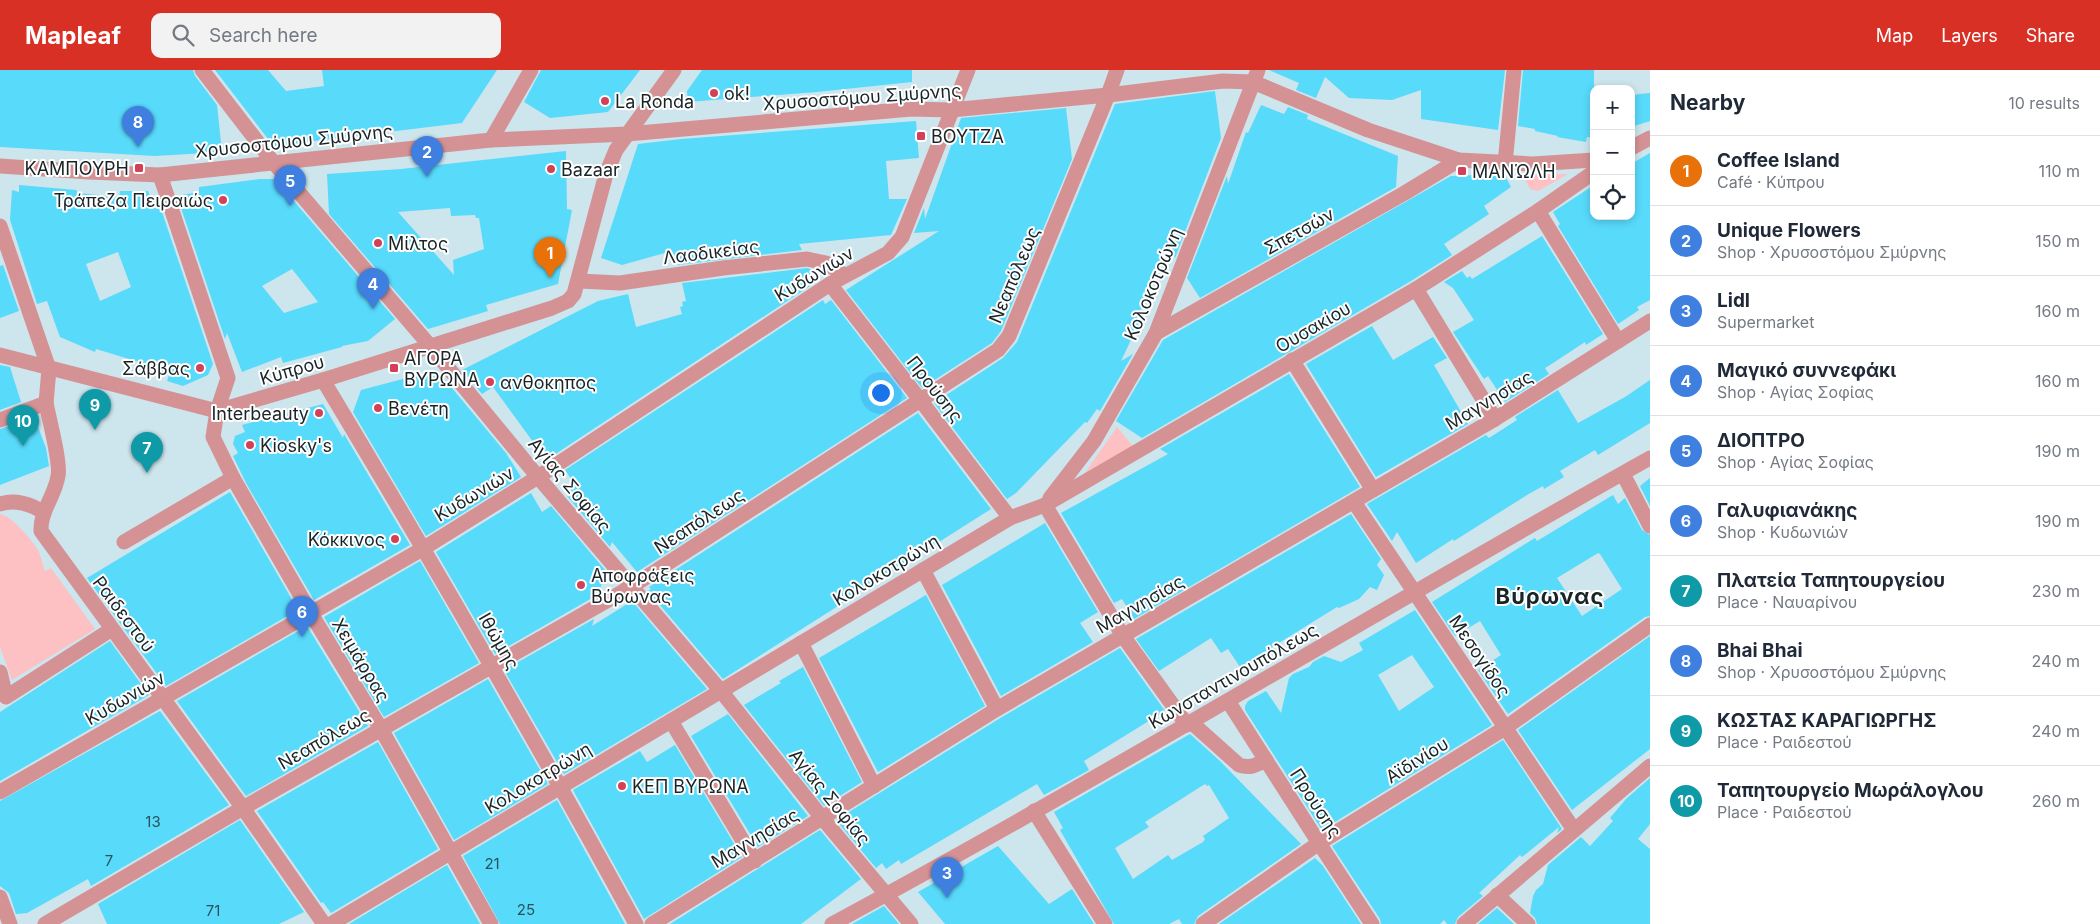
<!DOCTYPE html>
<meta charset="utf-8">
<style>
:root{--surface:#fff;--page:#f2f2f3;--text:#1f2937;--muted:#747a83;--line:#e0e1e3;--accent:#d93025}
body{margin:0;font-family:Inter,sans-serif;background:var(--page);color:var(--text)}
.controls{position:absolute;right:15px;top:15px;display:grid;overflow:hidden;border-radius:10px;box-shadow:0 2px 8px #0003}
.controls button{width:45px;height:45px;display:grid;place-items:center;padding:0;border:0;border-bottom:1px solid var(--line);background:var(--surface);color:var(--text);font:25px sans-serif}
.you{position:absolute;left:880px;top:322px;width:18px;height:18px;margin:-12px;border:4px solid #fff;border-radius:50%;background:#1a73e8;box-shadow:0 0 0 8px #1a73e833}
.badge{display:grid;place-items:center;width:32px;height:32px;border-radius:50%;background:var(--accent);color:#fff;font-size:16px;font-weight:700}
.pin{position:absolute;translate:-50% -41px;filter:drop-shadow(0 1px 2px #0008)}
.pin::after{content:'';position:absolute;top:26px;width:18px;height:15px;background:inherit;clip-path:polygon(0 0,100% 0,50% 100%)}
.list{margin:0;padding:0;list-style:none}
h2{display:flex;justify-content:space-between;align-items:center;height:65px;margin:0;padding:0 20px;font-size:21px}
h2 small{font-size:16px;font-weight:400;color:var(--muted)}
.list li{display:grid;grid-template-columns:32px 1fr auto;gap:15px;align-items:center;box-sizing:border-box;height:70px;padding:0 20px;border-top:1px solid var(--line)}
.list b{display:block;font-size:19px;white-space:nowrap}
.list p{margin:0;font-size:16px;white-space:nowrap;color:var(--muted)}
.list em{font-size:16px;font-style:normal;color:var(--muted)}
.icon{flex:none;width:28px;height:28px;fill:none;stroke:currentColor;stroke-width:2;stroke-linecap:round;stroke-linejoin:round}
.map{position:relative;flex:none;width:1650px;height:854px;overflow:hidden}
header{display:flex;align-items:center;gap:30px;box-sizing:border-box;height:70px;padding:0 25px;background:var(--accent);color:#fff}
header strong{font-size:24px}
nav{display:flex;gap:28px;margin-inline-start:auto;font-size:18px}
.search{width:350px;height:45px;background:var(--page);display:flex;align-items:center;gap:12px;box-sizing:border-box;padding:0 18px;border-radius:10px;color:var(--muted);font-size:19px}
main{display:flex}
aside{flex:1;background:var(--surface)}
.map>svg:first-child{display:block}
.green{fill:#fdc1c3}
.building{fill:#58dafb;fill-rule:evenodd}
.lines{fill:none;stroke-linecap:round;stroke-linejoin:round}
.pedestrian{stroke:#d59295;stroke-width:15}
.minor{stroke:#d59295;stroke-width:15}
.tertiary{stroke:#d59295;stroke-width:15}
.poi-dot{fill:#d24157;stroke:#fff;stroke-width:2}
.labels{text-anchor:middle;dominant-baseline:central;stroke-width:4;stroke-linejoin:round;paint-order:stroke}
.number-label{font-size:15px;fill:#2a525b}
.poi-label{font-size:18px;fill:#1a2426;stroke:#fff;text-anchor:start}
.street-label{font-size:18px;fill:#1a2426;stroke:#fff}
.district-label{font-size:22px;font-weight:bold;letter-spacing:1px;fill:#1a2426;stroke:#fff}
</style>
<header>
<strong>Mapleaf</strong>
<div class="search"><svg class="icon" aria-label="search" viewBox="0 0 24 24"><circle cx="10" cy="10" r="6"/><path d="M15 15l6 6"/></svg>Search here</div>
<nav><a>Map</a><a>Layers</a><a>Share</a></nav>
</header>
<main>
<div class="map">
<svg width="1650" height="854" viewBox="0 0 1650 854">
<rect width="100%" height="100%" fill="#cde5ed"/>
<g class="green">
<polygon points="1568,104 1538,121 1530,119 1523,105"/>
<polygon points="1117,357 1135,379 1080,410"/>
<path d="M 0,444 C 11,445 34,472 39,482 C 41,488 43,495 45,501 L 51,498 L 95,559 L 12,610 L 0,577 Z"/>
</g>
<g class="building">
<polygon points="0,0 193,0 195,6 217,35 222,82 155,86 0,77"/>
<polygon points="215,0 268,0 286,21 324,16 322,0 497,0 462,53 306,72 275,78"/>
<polygon points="541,0 640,0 608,42 550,48 524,32"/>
<polygon points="702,0 912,0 912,12 817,22 688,32 687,21"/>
<polygon points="1269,0 1505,0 1498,60 1421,49 1421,20 1392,30 1349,28 1325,7 1316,28 1296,20 1299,13"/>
<polygon points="1523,0 1594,0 1594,68 1587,67 1586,72 1557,67 1558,66 1535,61 1535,59 1518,56"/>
<polygon points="1215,21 1221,68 1175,188 1167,175 1136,251 1139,253 1121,291 1133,284 1100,341 1097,339 1087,353 1085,352 1016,423 1007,429 934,333 1003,288 1017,272 1115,34"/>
<polygon points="1650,23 1650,51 1631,57 1631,25"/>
<polygon points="1261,35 1284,44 1288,37 1308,45 1307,49 1398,86 1396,117 1200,228 1187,208 1227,106 1228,114 1246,62 1248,63"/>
<polygon points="1066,38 1072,89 1001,261 992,273 922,318 846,220 939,161 914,163 924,138 925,149 961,48"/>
<polygon points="916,51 919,88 886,91 889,129 907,129 891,165 799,174 802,180 678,195 672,181 622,195 601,188 638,74 681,69"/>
<path d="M 566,81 L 567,139 L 572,140 L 558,214 L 486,235 L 488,241 L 428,259 L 329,144 L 327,104 L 401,99 ZM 450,138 L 451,146 L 475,145 L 476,148 L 479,148 L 484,179 L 453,190 L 454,205 L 398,142 Z"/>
<polygon points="1650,83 1650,230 1637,237 1639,240 1618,254 1558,156 1560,154 1553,142 1594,115 1594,146 1631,146 1631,94"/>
<polygon points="1504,104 1511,117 1484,136 1489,144 1444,174 1452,185 1411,211 1142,368 1116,351 1163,270 1451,106"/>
<path d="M 260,109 L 275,109 L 395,249 L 368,271 L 342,276 L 342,277 L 283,293 L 281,287 L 242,302 L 227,263 L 225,269 L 177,126 L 199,122 L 199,117 ZM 292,199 L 318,232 L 284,243 L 262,216 Z"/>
<path d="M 19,115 L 76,120 L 78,123 L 119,127 L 120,121 L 148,121 L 152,131 L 158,130 L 213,294 L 208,305 L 183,316 L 167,311 L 169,305 L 161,302 L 162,299 L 96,279 L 95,282 L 60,267 L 47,231 L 37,234 L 10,150 L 12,120 L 19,122 ZM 118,182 L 131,217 L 100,231 L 86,194 Z"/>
<polygon points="1542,166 1603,264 1586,275 1585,272 1550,295 1545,298 1549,304 1505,332 1488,306 1484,309 1453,262 1474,250 1453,218 1444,212 1462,201 1467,208 1470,206 1472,209"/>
<polygon points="3,195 19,241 0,248 0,196"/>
<polygon points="807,198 810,199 816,212 554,385 552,382 544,387 493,317 482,324 462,300 598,231 628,224 636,257 682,244 680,237 683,236 682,232 686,231 682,213"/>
<polygon points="823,230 825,234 831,230 907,328 637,502 612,472 610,477 567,426 571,423 566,417 573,412 565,400"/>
<polygon points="1372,256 1393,290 1433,267 1447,288 1434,295 1468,354 1376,407 1306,294"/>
<polygon points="0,295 10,297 21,332 0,340"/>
<polygon points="437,300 506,383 521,407 426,466 353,342 361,320"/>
<polygon points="1289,304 1360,417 1134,549 1122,529 1114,533 1061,443 1168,384 1160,379"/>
<polygon points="1650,310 1650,353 1598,385 1595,380 1560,401 1564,407 1544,419 1543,416 1527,425 1454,471 1453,469 1416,493 1397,462 1392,471 1367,434 1486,365 1489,368 1517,350 1515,347 1558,320 1578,353 1625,327"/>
<polygon points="323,334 343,368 344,364 410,475 314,530 246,413 233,386 238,383 233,374 235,366 245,362 242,355"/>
<polygon points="918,343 991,439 723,609 648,521 651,519 649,517"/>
<polygon points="35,349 46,378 49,396 0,415 0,359 26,350 27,352"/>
<polygon points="1650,408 1650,436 1640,416"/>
<polygon points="230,422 298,540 166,616 87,508"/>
<polygon points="531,423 542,442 551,436 605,500 599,524 495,584 436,482"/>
<path d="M 1613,425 L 1618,434 L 1625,428 L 1642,460 L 1650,465 L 1650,546 L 1645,547 L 1508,644 L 1478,600 L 1501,585 L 1480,551 L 1455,566 L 1432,532 L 1535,468 L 1537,471 ZM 1598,483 L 1600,484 L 1622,519 L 1582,546 L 1557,508 Z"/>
<polygon points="1351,444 1381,489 1377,495 1384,505 1377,520 1370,517 1359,529 1339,538 1337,537 1240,597 1228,579 1221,583 1211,568 1159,601 1136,569"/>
<polygon points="1045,453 1098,542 1080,553 1093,572 1001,626 942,515"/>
<polygon points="420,491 479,593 384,647 324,547"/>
<polygon points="926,525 985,636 878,702 819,588"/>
<polygon points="632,531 707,619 564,704 504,600 594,549 592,556"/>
<path d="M 1415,540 L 1492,655 L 1322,760 L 1245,640 L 1245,636 L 1248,631 L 1266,621 L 1281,643 L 1289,608 L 1293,604 L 1309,597 L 1313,592 L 1324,586 L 1341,592 L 1363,580 L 1359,573 ZM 1412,585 L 1434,617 L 1399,641 L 1378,605 Z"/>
<polygon points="307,556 368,656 246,726 177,631"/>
<polygon points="1650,566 1650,679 1572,740 1518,660"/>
<polygon points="110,571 149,625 0,711 0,642"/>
<polygon points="1120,578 1165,641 1084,691 1089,700 1044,725 1037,714 901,794 899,790 886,799 882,793 876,798 836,750 1002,647"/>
<polygon points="803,597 862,712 824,736 744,635 781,613 779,611"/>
<polygon points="488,609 548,714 454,770 394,663"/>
<polygon points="160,641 229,735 91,816 88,809 27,843 16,844 9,823 0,816 0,731"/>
<polygon points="728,644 808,746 758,777 691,666"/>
<path d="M 1190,664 L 1220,691 L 1301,774 L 1198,846 L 1194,854 L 1182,854 L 1179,849 L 1169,854 L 1114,854 L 1060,760 L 1063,758 L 1054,742 ZM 1205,714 L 1207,716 L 1209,715 L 1229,748 L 1203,766 L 1205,769 L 1203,772 L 1172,790 L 1168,785 L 1133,809 L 1115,778 L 1149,757 L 1145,752 Z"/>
<polygon points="1503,670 1562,759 1557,763 1559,757 1522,787 1520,785 1479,823 1483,826 1458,847 1455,854 1447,854 1444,850 1440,854 1381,854 1380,849 1332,776"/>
<polygon points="378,672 438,779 331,843 323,832 321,833 257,741"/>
<polygon points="675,675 742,787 644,849 573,720 640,681 647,692"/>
<polygon points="1650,708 1650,754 1638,769 1650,779 1650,854 1537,854 1535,848 1530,843 1533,826 1536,820 1543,814 1548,795 1581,767 1590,776 1613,751 1610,748 1626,729"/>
<polygon points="557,730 590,790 625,854 500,854 463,786"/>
<polygon points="240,750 304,842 279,854 107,854 98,834"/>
<polygon points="820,760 861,809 801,854 670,854"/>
<polygon points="998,776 1049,834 1072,819 1094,854 945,854 918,822"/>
<polygon points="1315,788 1323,796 1361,854 1219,854"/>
<polygon points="447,795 480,854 349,854"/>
<polygon points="884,836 899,854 852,854"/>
<polygon points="1497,838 1514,854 1478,854"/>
</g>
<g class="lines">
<g class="pedestrian">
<polyline points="1538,141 1618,271"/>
<polyline points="1416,219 1495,349"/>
<path d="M 0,434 C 14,429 32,434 44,443"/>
<polyline points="0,602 6,627 112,559"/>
<polyline points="1228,631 1319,773"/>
<path d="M 1192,653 L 1239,695 C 1250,699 1256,695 1266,690"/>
</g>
<g class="minor">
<polyline points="202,0 273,92"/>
<polyline points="491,70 531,0"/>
<polyline points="1505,94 1514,0"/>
<polyline points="160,105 228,308 217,341"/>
<polyline points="0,156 49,299 46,333 0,350"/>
<polyline points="579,211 620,213 723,198 807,189 826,193 844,205"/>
<polyline points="830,214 921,331 1010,448"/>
<polyline points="1156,263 1403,124 1459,90"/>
<polyline points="1292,290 1373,420"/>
<path d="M 323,310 C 431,490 536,670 636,854"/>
<path d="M 46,333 C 49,348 61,394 58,406 C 55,426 40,441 41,461 L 243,738 L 324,854"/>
<polyline points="1623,404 1650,456"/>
<polyline points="1050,428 1094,371 1156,263 1258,0"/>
<polyline points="1354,432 1574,760"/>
<polyline points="1045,435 1123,566 1187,655"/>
<polyline points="124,472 233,408"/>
<polyline points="923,500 997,639"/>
<polyline points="801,573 874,716"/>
<polyline points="721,621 1010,448 1045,435 1416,219 1538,141 1594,102"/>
<polyline points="671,651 755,791"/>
<polyline points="0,722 424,478 538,407 830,214 888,183 902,167 968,0"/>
<polyline points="1034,741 1105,854"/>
<polyline points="1319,773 1372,854"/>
<polyline points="1497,825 1528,854"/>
<polyline points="0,827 10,854"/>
<polyline points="45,854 243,738 631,517 998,280 1009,266 1108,25 1117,0"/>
<polyline points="652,854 997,639 1495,349 1650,251"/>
<path d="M 832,854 C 1108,705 1376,541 1650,388"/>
<polyline points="1203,854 1319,773 1505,658 1650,555"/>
<polyline points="1464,854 1650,696"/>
</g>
<g class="tertiary">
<polyline points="1631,78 1650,68"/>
<polyline points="273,92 431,277 538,407 721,621 823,749 911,854"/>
<polyline points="0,96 89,102 160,105 491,70 627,64 911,39 951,40 1108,25 1223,11 1253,12 1368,60 1459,90 1533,94 1594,90"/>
<polyline points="0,285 217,341 323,310 552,238 568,231 574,224 606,104 616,80 674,0"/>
<polyline points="217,341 213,367 233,408 310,542 381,659 491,854"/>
<polyline points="331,854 721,621"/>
</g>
</g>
<g class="poi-dot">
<circle cx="714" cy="23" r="5"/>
<circle cx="605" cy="31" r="5"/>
<rect x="916" y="61" width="10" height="10" rx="2.5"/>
<rect x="134" y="93" width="10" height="10" rx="2.5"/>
<circle cx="551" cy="99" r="5"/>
<rect x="1457" y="96" width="10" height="10" rx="2.5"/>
<circle cx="223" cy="130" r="5"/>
<circle cx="378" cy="173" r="5"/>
<circle cx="200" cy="298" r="5"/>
<rect x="389" y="293" width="10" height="10" rx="2.5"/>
<circle cx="490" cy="312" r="5"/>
<circle cx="378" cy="338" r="5"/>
<circle cx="319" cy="343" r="5"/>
<circle cx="250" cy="375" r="5"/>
<circle cx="395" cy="469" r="5"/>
<circle cx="581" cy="515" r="5"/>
<circle cx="622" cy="716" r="5"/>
</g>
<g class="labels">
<g class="number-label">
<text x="153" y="751">13</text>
<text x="109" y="790">7</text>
<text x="492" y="793">21</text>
<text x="526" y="839">25</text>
<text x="213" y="840">71</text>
</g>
<g class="poi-label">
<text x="724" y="23">ok!</text>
<text x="615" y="31">La Ronda</text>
<text x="931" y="66">ΒΟΥΤΖΑ</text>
<text x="129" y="98" text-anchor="end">ΚΑΜΠΟΥΡΗ</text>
<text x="561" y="99">Bazaar</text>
<text x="1472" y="101">ΜΑΝΏΛΗ</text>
<text x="213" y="130" text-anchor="end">Τράπεζα Πειραιώς</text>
<text x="388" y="173">Μίλτος</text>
<text x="404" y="288">ΑΓΟΡΑ<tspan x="404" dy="21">ΒΥΡΩΝΑ</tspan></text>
<text x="190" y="298" text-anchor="end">Σάββας</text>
<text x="500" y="312">ανθοκηπος</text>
<text x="388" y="338">Βενέτη</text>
<text x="309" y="343" text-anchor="end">Interbeauty</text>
<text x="260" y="375">Kiosky's</text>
<text x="385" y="469" text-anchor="end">Κόκκινος</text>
<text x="591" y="505">Αποφράξεις<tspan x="591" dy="21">Βύρωνας</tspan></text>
<text x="632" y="716">ΚΕΠ ΒΥΡΩΝΑ</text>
</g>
<g class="street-label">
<text transform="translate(862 27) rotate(-4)">Χρυσοστόμου Σμύρνης</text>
<text transform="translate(294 71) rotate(-6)">Χρυσοστόμου Σμύρνης</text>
<text transform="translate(1299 161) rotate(-29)">Σπετσών</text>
<text transform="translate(711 182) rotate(-7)">Λαοδικείας</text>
<text transform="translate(814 204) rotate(-31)">Κυδωνιών</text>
<text transform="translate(1014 205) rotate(-67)">Νεαπόλεως</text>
<text transform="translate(1153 214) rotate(-67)">Κολοκοτρώνη</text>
<text transform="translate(1313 257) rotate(-30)">Ουσακίου</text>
<text transform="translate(292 300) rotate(-16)">Κύπρου</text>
<text transform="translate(935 319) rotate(52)">Προύσης</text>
<text transform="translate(1489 330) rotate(-31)">Μαγνησίας</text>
<text transform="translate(570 415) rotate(50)">Αγίας Σοφίας</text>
<text transform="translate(474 424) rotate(-31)">Κυδωνιών</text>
<text transform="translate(699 451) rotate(-33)">Νεαπόλεως</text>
<text transform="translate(886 500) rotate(-31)">Κολοκοτρώνη</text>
<text transform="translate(1140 534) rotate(-30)">Μαγνησίας</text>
<text transform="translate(124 544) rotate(53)">Ραιδεστού</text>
<text transform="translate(499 571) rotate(60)">Ιθώμης</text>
<text transform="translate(1480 586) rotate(56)">Μεσογίδος</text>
<text transform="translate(361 590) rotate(59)">Χειμάρρας</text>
<text transform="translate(1233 606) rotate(-30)">Κωνσταντινουπόλεως</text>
<text transform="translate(125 628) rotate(-30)">Κυδωνιών</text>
<text transform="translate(324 669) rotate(-30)">Νεαπόλεως</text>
<text transform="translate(1417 690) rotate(-32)">Αϊδινίου</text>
<text transform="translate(538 708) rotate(-31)">Κολοκοτρώνη</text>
<text transform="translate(830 727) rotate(51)">Αγίας Σοφίας</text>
<text transform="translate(1316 733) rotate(57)">Προύσης</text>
<text transform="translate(755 768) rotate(-31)">Μαγνησίας</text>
</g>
<g class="district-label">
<text x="1550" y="526">Βύρωνας</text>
</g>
</g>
</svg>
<div class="controls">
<button>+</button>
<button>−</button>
<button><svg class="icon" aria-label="locate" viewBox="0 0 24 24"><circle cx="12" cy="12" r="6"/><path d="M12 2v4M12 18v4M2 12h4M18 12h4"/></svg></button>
</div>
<div class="you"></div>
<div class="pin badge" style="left:550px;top:208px;background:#e8710a">1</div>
<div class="pin badge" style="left:427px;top:107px;background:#3f7fe0">2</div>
<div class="pin badge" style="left:947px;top:828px;background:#3f7fe0">3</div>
<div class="pin badge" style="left:373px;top:239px;background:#3f7fe0">4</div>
<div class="pin badge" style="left:290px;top:136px;background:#3f7fe0">5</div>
<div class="pin badge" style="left:302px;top:567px;background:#3f7fe0">6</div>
<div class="pin badge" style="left:147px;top:403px;background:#0f9aa8">7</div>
<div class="pin badge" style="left:138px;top:77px;background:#3f7fe0">8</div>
<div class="pin badge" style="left:95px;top:360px;background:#0f9aa8">9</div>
<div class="pin badge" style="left:23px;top:376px;background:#0f9aa8">10</div>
</div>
<aside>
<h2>Nearby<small>10 results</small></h2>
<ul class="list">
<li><span class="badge" style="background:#e8710a">1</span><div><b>Coffee Island</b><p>Café · Κύπρου</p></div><em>110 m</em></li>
<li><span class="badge" style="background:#3f7fe0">2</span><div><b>Unique Flowers</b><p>Shop · Χρυσοστόμου Σμύρνης</p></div><em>150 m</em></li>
<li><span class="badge" style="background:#3f7fe0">3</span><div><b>Lidl</b><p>Supermarket</p></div><em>160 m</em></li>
<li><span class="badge" style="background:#3f7fe0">4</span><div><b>Μαγικό συννεφάκι</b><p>Shop · Αγίας Σοφίας</p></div><em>160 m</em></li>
<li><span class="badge" style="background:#3f7fe0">5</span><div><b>ΔΙΟΠΤΡΟ</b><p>Shop · Αγίας Σοφίας</p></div><em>190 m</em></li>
<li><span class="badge" style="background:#3f7fe0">6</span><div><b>Γαλυφιανάκης</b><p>Shop · Κυδωνιών</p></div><em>190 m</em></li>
<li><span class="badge" style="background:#0f9aa8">7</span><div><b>Πλατεία Ταπητουργείου</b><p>Place · Ναυαρίνου</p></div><em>230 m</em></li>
<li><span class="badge" style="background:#3f7fe0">8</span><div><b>Bhai Bhai</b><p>Shop · Χρυσοστόμου Σμύρνης</p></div><em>240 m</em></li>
<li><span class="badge" style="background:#0f9aa8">9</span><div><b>ΚΩΣΤΑΣ ΚΑΡΑΓΙΩΡΓΗΣ</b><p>Place · Ραιδεστού</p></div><em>240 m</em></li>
<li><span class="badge" style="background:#0f9aa8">10</span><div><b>Ταπητουργείο Μωράλογλου</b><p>Place · Ραιδεστού</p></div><em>260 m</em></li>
</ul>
</aside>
</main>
